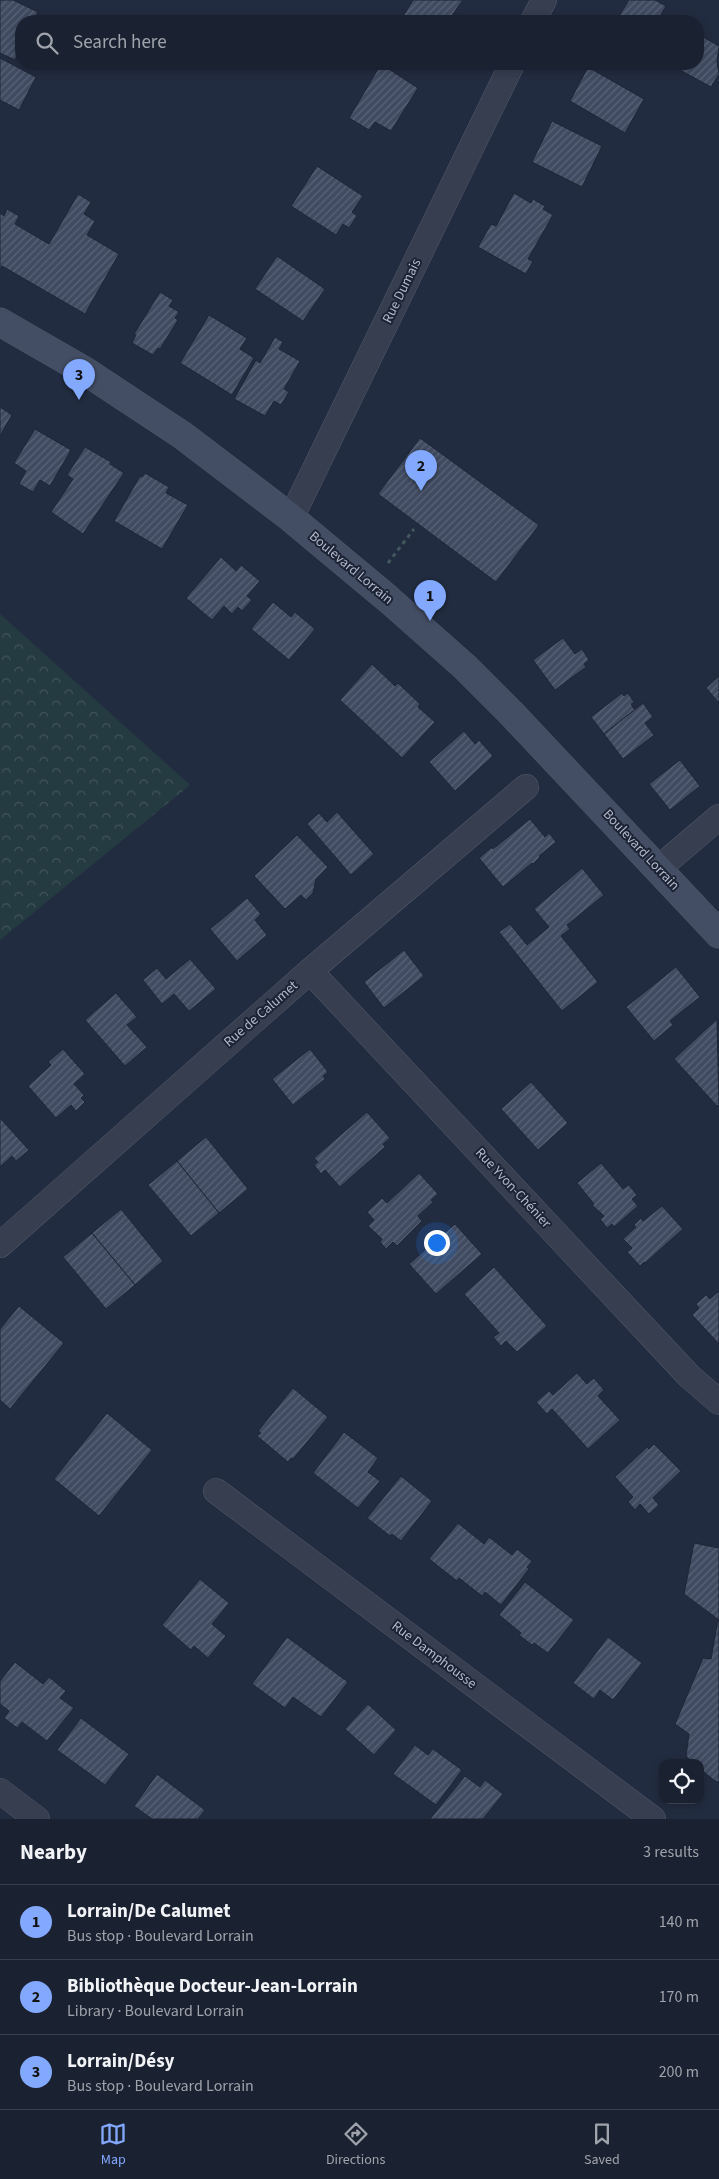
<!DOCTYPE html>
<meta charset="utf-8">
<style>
:root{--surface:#1a2130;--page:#272e3c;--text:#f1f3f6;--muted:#9fa3ab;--line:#383e4c;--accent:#82a8ff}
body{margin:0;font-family:"Source Sans 3",sans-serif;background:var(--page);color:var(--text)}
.controls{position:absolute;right:15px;bottom:15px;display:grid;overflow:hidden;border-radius:10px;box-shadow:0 2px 8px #0003}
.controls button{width:45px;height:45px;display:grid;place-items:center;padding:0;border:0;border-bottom:1px solid var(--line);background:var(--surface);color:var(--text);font:25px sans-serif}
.you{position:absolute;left:436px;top:1242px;width:18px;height:18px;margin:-12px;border:4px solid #fff;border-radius:50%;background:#1a73e8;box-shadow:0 0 0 8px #1a73e833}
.badge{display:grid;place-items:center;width:32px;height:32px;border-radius:50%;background:var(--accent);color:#111;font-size:16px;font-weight:700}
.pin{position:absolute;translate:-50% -41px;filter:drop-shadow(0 1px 2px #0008)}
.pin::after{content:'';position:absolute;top:26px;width:18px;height:15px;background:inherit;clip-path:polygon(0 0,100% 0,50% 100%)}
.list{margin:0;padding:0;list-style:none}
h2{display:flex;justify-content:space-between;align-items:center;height:65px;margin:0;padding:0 20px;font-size:21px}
h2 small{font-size:16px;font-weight:400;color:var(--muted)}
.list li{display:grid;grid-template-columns:32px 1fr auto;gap:15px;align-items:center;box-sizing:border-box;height:75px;padding:0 20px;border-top:1px solid var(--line)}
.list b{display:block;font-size:19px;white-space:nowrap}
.list p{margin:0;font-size:16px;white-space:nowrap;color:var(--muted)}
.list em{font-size:16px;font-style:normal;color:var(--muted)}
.icon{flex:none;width:28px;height:28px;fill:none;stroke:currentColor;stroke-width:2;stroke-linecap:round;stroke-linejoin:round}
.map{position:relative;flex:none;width:719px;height:1819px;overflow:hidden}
.search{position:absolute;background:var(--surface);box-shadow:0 2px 8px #0003;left:15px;right:15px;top:15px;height:55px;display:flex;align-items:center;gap:12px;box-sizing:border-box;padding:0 18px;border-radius:20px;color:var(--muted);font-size:19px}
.sheet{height:290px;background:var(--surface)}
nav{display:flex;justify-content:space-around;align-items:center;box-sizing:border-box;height:70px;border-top:1px solid var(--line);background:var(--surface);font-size:14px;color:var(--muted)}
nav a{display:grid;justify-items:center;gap:2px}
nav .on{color:var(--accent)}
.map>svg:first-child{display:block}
.forest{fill:url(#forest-crowns)}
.building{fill:url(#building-hatch);stroke:#1d2536}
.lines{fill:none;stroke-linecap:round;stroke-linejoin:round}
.minor-casing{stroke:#51596a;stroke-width:26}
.secondary-casing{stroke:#51596a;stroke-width:29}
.path{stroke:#42585e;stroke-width:3;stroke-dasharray:4 4;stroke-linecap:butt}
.minor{stroke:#363e4f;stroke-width:25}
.secondary{stroke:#434d63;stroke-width:28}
.labels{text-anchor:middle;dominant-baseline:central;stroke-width:4;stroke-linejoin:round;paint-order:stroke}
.street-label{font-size:14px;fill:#b2b9ca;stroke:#1b2334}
</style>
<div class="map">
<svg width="719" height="1819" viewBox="0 0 719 1819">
<defs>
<pattern id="forest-crowns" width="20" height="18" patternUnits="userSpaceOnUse" patternTransform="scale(1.25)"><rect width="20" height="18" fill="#243b41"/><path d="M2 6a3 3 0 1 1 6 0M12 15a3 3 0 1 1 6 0" fill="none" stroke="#41555b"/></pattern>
<pattern id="building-hatch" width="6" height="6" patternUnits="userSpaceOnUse" patternTransform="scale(1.25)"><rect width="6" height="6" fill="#404b62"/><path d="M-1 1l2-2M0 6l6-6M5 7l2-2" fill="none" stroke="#596377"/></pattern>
</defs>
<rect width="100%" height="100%" fill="#222c40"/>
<polygon class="forest" points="0,614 190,785 0,940"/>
<g class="building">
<polygon points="0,0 13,0 38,12 33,21 21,21 21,47 15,60 0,53"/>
<polygon points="413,0 463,0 448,21 406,21 402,18"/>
<polygon points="629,0 655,0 666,6 657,21 616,21"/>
<polygon points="698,34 719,46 717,62 719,74 711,87 669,64 698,64"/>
<polygon points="0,58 36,77 19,110 0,100"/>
<polygon points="381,64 418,88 391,131 375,122 369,130 349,118"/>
<polygon points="588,67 644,99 625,133 570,101"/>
<polygon points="552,121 602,146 582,187 532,162"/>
<polygon points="317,166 363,196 352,212 357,216 349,228 343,224 336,235 291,206"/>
<polygon points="514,193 531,203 533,199 545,206 543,209 553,215 528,259 533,261 526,274 478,247 491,224 496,226"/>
<polygon points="78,194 91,202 84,214 95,221 87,235 119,254 85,314 2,266 0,270 0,213 4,216 7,209 19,216 15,224 49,244"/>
<polygon points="277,256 325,289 303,321 255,289"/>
<polygon points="160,292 173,300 169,306 179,312 175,318 178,320 160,349 158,348 153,355 132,343 136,335 134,334"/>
<polygon points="209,315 247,338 240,349 254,358 232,395 180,363"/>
<polygon points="275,337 283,342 279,349 300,361 284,389 289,392 281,405 274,401 265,416 234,399 256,360 260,363"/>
<polygon points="0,407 12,415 0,436"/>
<polygon points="35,429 71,450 50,486 40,480 33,492 19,484 26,471 14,463"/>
<polygon points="420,438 539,525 496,582 378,494"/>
<polygon points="85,447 111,462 110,464 124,473 83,534 51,512 73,479 67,475"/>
<polygon points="145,473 169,487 166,493 188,505 162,549 114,521 140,476 142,477"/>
<polygon points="221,557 236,571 241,565 260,581 247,596 252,600 242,611 238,607 232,614 224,606 212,620 186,598"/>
<polygon points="273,602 291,617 295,612 315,629 289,660 251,629"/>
<polygon points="563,638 575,654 582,649 589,660 584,664 586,667 555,690 533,660"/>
<polygon points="372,664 395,686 398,683 420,704 418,707 435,722 402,758 340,700"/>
<polygon points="719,676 719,703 706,688"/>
<polygon points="622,693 624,696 628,693 634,702 631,704 634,709 643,703 604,734 591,717"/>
<polygon points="643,703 653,717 645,723 654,735 623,759 604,734"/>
<polygon points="464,731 475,744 479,740 493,756 455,791 429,762"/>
<polygon points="680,760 700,786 670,810 649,784"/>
<polygon points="337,812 374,854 351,875 307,824 319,813 327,822"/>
<polygon points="530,819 545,837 549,833 556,842 539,856 540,857 533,864 532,863 503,887 479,858 492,847 493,849"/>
<polygon points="297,835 328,867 316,879 313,893 306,900 301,895 285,909 254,876"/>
<polygon points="582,868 604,895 567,925 570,929 561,936 598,982 562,1011 499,932 510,924 527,945 549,927 534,909"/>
<polygon points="247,898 261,914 255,920 267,935 237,961 210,929"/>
<polygon points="404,950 424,976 384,1008 364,982"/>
<polygon points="190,959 216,989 189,1011 174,994 162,1004 143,980 157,968 166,979"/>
<polygon points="676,967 700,997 670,1021 673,1025 654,1041 626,1007"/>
<polygon points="116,993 137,1017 127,1025 147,1047 125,1066 85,1020"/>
<polygon points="717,1019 719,1104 717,1106 674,1059"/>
<polygon points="63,1049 85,1074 74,1084 84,1095 81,1098 85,1102 76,1111 71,1105 56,1118 28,1086 51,1065 48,1062"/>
<polygon points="310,1049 328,1072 323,1076 325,1079 293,1105 272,1079"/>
<polygon points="531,1082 568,1123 538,1150 501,1109"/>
<polygon points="367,1112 390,1138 383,1144 385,1147 340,1187 325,1170 321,1174 314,1165 318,1162 314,1158"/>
<polygon points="0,1118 29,1150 16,1161 12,1156 0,1167"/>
<polygon points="206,1137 248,1189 219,1213 177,1161"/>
<polygon points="177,1161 219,1213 191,1236 148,1185"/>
<polygon points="601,1163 623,1189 629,1185 637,1195 632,1199 638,1206 614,1227 612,1224 607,1228 600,1219 604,1216 592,1205 594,1204 577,1183"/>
<polygon points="419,1173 438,1194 431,1200 433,1202 418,1216 422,1221 397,1246 393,1242 386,1249 380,1242 382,1239 368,1226 374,1220 367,1212 382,1198 387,1203"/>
<polygon points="662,1206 683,1229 645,1263 644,1262 640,1266 627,1252 632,1248 623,1239 636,1227 634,1225 641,1218 643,1221"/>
<polygon points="121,1209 163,1261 135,1285 92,1233"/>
<polygon points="455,1224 482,1254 436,1294 409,1264"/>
<polygon points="92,1233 135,1285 106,1309 63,1257"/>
<polygon points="494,1267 547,1326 517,1352 506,1341 501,1346 493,1337 499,1333 464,1294"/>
<polygon points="719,1291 719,1344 692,1315 699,1308 696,1304 706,1295 710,1299"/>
<polygon points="19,1306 64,1343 10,1409 0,1400 0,1329"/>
<polygon points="577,1373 587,1384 594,1378 604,1390 598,1396 620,1420 588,1449 552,1409 547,1414 536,1402 549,1391 553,1395"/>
<polygon points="293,1388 328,1417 293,1459 291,1458 288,1462 257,1436 261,1433 258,1431"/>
<polygon points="107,1413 152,1450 99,1516 54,1479"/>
<polygon points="344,1432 378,1458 368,1472 380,1481 358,1508 313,1473"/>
<polygon points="654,1444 681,1471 653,1498 659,1505 649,1514 640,1504 635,1510 628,1502 633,1497 615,1477 647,1447 649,1449"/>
<polygon points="401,1476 432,1501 401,1541 392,1534 390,1536 367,1518"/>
<polygon points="458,1523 484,1544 489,1537 512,1555 517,1549 532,1561 527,1567 529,1569 501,1605 485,1592 482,1596 459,1578 457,1581 429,1559"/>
<polygon points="694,1543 719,1548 719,1620 684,1594"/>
<polygon points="200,1579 229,1603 212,1624 226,1636 208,1658 194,1646 191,1650 162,1625"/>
<polygon points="525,1582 574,1620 548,1653 534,1643 532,1645 519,1635 521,1633 499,1615"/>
<polygon points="718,1619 719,1620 719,1782 715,1781 700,1769 700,1763 693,1763 686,1756 689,1734 675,1724 703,1658 711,1659"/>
<polygon points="287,1637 348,1682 321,1717 293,1697 285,1708 252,1684"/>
<polygon points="608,1637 642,1663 613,1700 600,1690 594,1699 573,1683"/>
<polygon points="15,1662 43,1684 49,1677 66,1691 60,1698 74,1708 47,1741 22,1722 17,1728 4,1718 9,1711 0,1704 0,1681"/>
<polygon points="368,1704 396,1730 374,1755 345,1729"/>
<polygon points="81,1718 129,1754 105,1785 57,1750"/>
<polygon points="415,1745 428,1755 433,1749 462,1770 436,1805 393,1774"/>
<polygon points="157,1774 205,1810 198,1819 152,1819 134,1806"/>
<polygon points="465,1776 480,1787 485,1780 503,1794 483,1819 430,1819"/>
</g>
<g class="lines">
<defs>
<g id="minor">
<polyline points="533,21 544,0"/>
<polyline points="291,518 512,64"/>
<polyline points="659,868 719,817"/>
<polyline points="310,971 689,1376 719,1402"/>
<polyline points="0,1245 310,971 526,787"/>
<polyline points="216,1491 653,1819"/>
<polyline points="0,1791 37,1819"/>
</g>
<polyline id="secondary" points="0,322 85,371 182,435 291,518 387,598 465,667 510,712 719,934"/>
</defs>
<use href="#minor" class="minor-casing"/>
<use href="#secondary" class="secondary-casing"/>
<polyline class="path" points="388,563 414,529"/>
<use href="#minor" class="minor"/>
<use href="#secondary" class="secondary"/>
</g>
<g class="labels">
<g class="street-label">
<text transform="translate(402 291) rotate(-64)">Rue Dumais</text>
<text transform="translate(351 568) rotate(40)">Boulevard Lorrain</text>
<text transform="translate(641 850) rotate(47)">Boulevard Lorrain</text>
<text transform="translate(261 1014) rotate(-41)">Rue de Calumet</text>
<text transform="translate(513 1188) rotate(47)">Rue Yvon-Chénier</text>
<text transform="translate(434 1655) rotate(37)">Rue Damphousse</text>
</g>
</g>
</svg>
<div class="controls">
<button><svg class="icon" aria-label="locate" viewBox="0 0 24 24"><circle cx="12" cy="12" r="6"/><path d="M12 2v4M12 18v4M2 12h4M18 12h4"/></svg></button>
</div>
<div class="you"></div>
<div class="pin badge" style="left:430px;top:621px">1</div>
<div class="pin badge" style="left:421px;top:491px">2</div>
<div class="pin badge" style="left:79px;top:400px">3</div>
<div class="search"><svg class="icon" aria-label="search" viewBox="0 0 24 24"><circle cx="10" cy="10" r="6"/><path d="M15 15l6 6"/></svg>Search here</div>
</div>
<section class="sheet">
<h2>Nearby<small>3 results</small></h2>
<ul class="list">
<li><span class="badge">1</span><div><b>Lorrain/De Calumet</b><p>Bus stop · Boulevard Lorrain</p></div><em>140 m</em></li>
<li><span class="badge">2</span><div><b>Bibliothèque Docteur-Jean-Lorrain</b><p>Library · Boulevard Lorrain</p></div><em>170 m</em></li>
<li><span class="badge">3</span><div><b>Lorrain/Désy</b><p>Bus stop · Boulevard Lorrain</p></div><em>200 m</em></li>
</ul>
</section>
<nav>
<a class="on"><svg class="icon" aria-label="map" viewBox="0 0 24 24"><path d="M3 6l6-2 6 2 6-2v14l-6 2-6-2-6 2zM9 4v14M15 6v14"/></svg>Map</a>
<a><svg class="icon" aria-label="directions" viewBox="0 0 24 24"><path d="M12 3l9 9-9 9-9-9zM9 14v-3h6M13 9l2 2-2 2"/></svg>Directions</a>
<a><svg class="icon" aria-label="saved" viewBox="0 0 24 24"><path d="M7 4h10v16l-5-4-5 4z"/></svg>Saved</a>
</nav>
